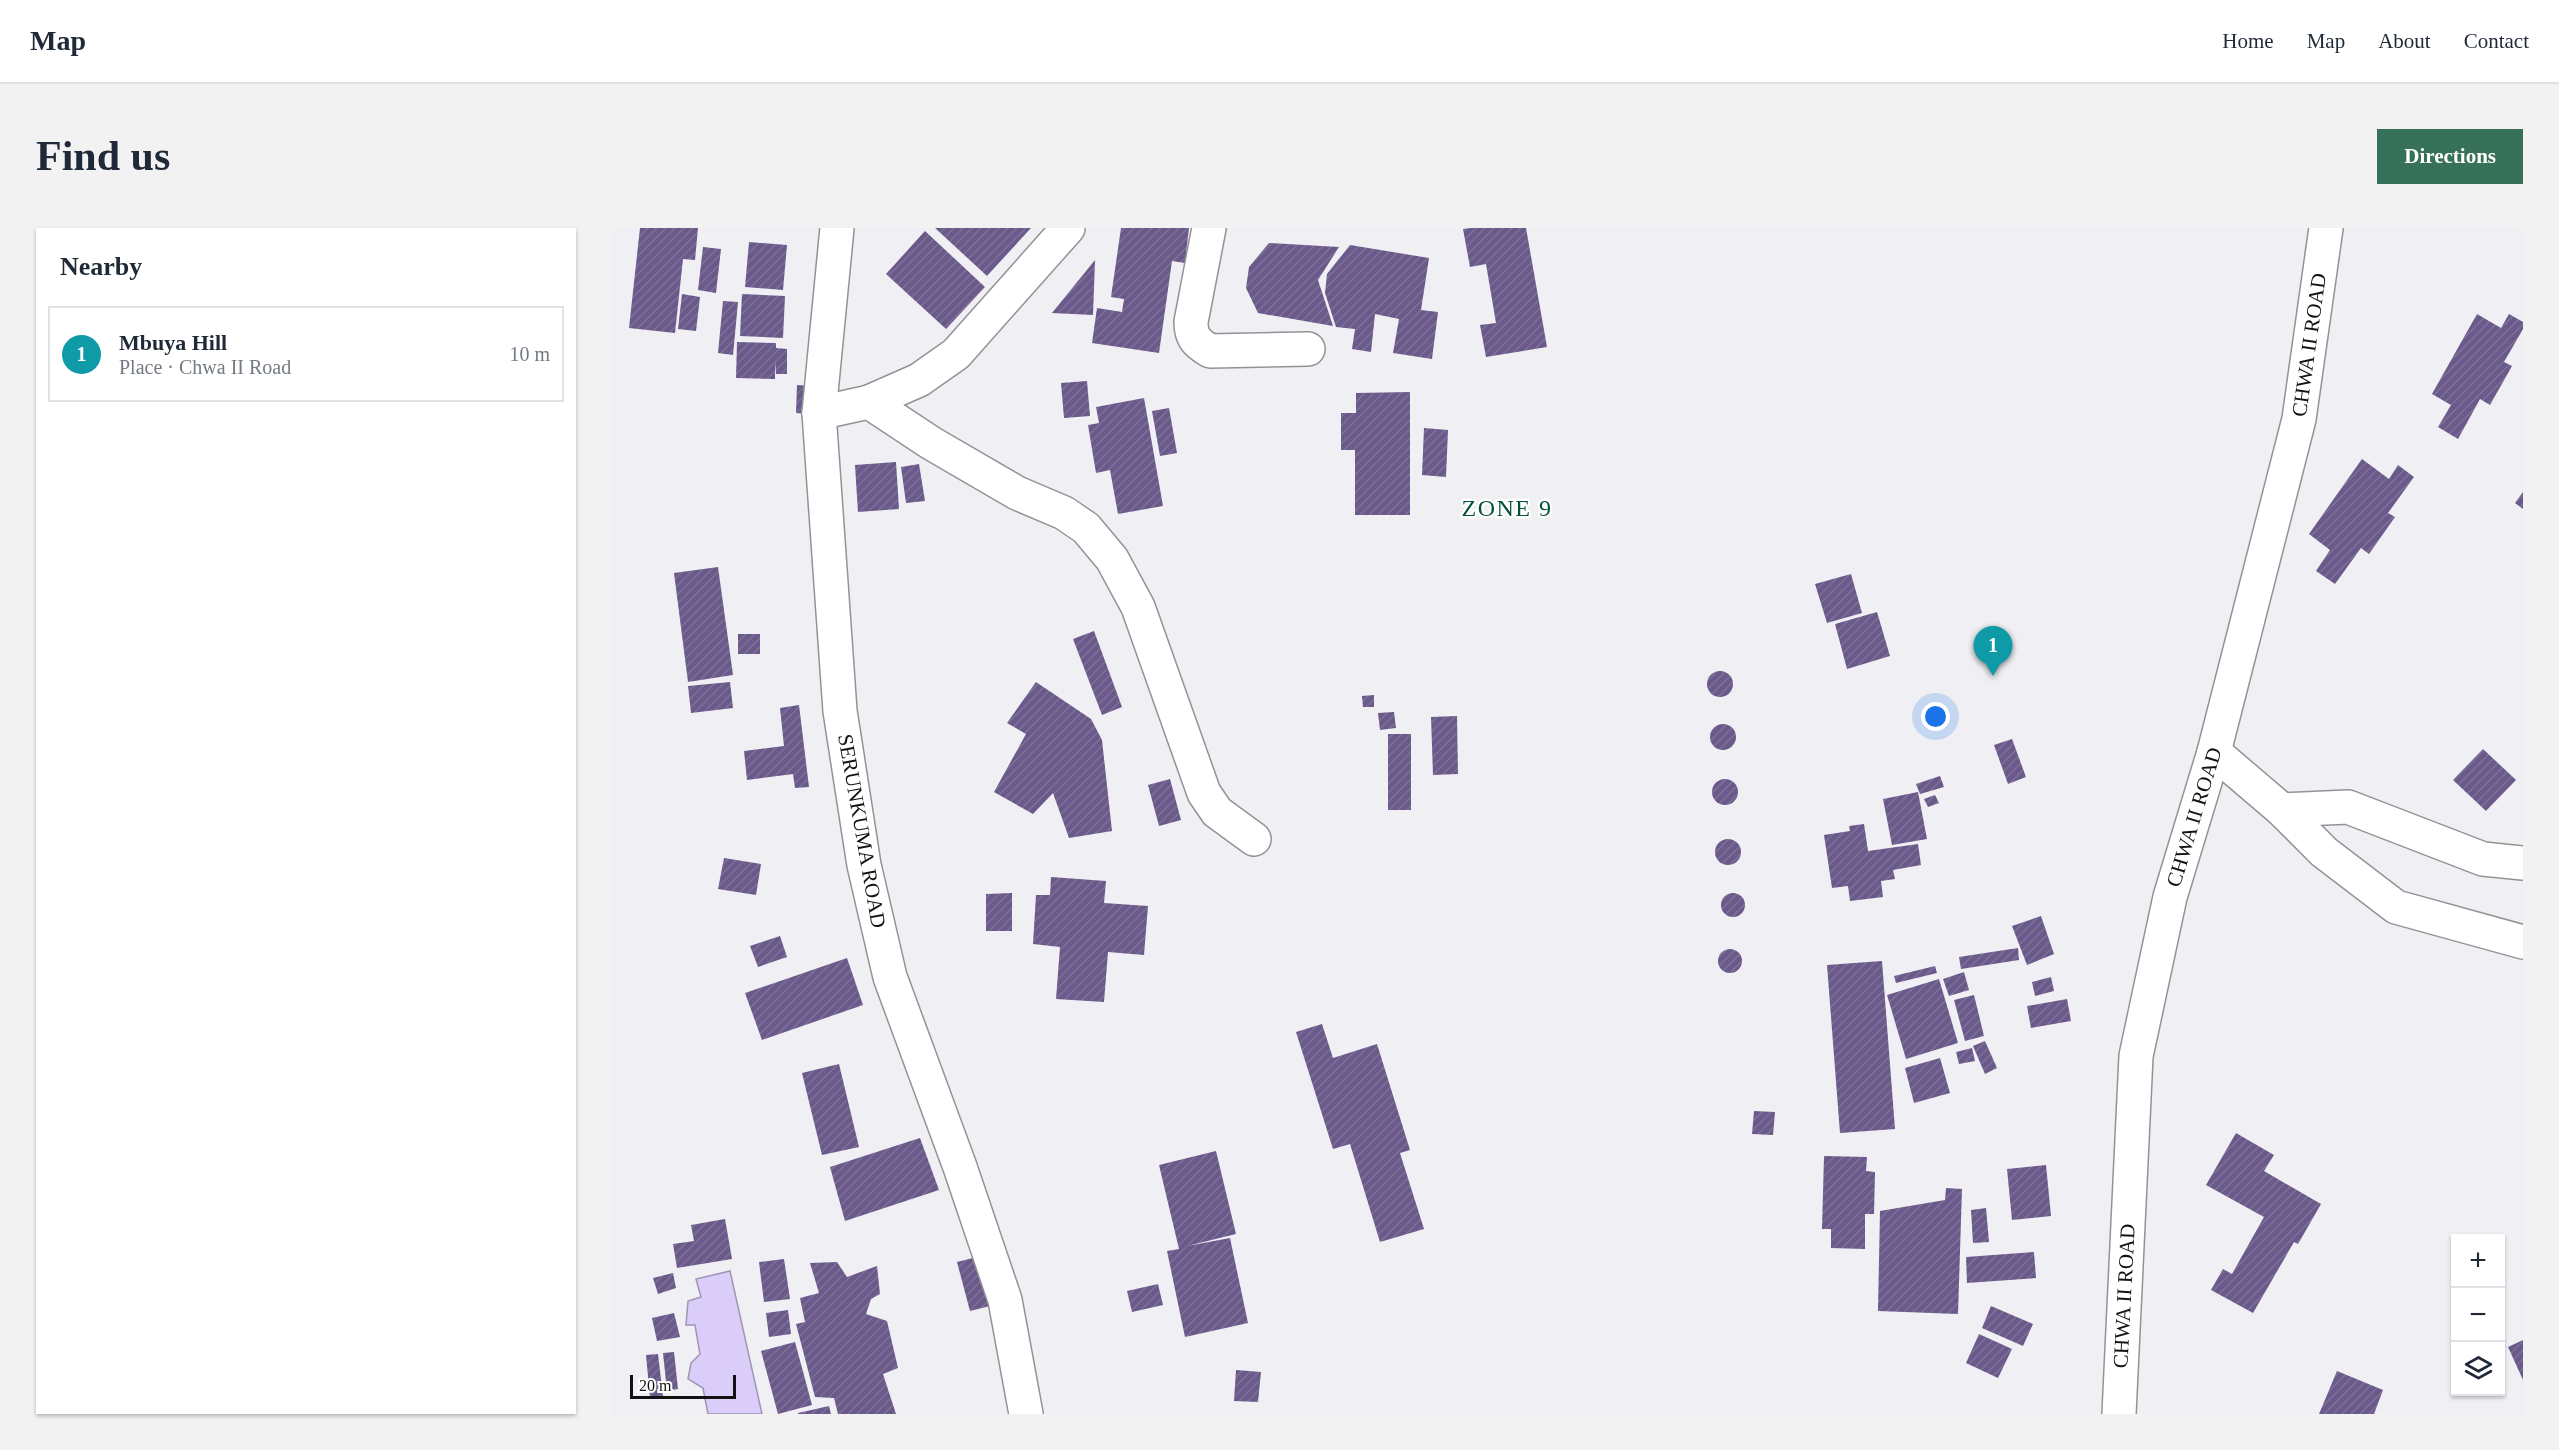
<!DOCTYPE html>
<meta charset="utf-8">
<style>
:root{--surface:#fff;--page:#f2f2f3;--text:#1f2937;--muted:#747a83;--line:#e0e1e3;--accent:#387159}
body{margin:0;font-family:"Times New Roman",serif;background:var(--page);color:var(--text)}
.controls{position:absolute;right:18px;bottom:18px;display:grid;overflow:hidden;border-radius:0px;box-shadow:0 2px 4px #0004}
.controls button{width:54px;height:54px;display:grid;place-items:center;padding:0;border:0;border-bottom:2px solid var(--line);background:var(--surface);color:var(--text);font:30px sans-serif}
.scale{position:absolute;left:18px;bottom:15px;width:106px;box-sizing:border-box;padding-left:6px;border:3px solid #121213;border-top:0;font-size:16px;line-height:21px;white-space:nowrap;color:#121213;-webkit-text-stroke:4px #fff;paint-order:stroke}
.you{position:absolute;left:1324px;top:489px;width:21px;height:21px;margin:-15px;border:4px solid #fff;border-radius:50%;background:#1a73e8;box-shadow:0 0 0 9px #1a73e833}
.badge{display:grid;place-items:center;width:39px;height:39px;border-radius:50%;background:var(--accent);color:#fff;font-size:20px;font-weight:700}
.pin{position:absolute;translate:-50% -50px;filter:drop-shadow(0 2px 3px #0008)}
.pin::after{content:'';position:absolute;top:32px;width:21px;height:18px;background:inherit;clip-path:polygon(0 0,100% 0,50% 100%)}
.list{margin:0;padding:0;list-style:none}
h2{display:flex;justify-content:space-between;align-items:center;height:78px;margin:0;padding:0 24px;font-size:26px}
h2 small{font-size:20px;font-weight:400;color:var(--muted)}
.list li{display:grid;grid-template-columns:39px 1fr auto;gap:18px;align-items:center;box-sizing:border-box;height:96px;margin:0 12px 12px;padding:0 12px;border:2px solid var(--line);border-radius:0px}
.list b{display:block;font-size:22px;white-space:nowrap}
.list p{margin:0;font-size:20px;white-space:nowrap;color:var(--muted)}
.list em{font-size:20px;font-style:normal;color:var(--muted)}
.icon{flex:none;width:33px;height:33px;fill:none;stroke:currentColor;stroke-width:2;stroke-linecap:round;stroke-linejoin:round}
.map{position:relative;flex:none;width:1911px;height:1186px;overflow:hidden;border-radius:0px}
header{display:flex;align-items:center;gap:36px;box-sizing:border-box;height:84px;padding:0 30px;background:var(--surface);border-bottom:2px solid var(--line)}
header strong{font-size:28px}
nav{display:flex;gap:33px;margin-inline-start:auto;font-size:21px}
.intro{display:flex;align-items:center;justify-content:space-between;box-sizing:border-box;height:144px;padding:0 36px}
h1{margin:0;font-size:42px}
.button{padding:15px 27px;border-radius:0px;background:var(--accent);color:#fff;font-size:21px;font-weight:700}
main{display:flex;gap:36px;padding:0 36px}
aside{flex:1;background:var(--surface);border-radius:0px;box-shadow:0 2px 4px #0004}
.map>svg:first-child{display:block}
.water{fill:#dbcdfa;stroke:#9f95b5;stroke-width:1.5}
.building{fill:url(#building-hatch)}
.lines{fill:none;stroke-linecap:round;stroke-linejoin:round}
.minor-casing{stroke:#939295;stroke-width:36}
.minor{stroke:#fff;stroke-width:33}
.labels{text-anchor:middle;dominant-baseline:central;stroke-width:4.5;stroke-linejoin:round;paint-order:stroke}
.street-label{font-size:21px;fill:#121213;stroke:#fff}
.quarter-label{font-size:24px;letter-spacing:1.5px;fill:#055138;stroke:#fff}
</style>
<header>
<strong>Map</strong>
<nav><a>Home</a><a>Map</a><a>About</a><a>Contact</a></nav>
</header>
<div class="intro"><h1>Find us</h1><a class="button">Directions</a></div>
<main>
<aside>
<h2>Nearby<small></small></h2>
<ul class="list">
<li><span class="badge" style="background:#0f9aa8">1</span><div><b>Mbuya Hill</b><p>Place · Chwa II Road</p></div><em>10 m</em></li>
</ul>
</aside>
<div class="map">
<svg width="1911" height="1186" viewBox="0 0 1911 1186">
<defs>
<pattern id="building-hatch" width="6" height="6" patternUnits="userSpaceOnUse" patternTransform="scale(1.5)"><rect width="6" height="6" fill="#6a598b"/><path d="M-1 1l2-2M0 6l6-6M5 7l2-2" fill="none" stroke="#7e7196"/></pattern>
</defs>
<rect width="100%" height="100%" fill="#f0eff3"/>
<polygon class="water" points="118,1043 150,1186 96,1186 91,1160 76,1151 79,1135 88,1126 83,1097 74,1097 76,1073 89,1069 84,1051"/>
<g class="building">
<polygon points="28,0 86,0 83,32 71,31 63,105 17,100"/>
<polygon points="323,0 419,0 375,48"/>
<polygon points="509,0 577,0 573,35 560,33 547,125 480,115 485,80 510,84 512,71 499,69"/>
<polygon points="859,0 914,0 935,119 874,129 868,97 884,95 874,36 858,39 851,1"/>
<polygon points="313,3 373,59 334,101 274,46"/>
<polygon points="137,14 175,17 171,62 133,59"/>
<polygon points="657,15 727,19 706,52 721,98 646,85 634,60 637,39"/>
<polygon points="738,17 817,30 809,82 826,84 820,131 781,125 787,91 763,86 759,124 740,121 743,101 724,99 713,65 715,46"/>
<polygon points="91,19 109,21 104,65 86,62"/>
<polygon points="483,32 481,87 440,85"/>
<polygon points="70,66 88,69 84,103 66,101"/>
<polygon points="130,66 173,68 171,110 128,108"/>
<polygon points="111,73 126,74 121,127 106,125"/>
<polygon points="1865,86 1889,100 1897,86 1911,94 1911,101 1892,134 1900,138 1878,177 1868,171 1846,211 1826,199 1839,177 1820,166"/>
<polygon points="125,114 164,115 164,120 175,121 175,146 164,146 163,133 163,151 124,150"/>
<polygon points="475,153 478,188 452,190 449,155"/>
<polygon points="185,157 198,158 196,186 184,185"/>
<polygon points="798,164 798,287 743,287 743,222 729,222 729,185 744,185 744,165"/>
<polygon points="532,170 551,278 506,286 498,242 484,245 476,197 487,195 484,179"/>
<polygon points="557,180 565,225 548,228 540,183"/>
<polygon points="812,200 836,202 834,249 810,247"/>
<polygon points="1750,231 1777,251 1786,237 1802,249 1776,285 1783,289 1757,326 1749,320 1723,356 1704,343 1718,322 1697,306"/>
<polygon points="284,234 287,281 246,284 243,237"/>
<polygon points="307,236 313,273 294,275 289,239"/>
<polygon points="1911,264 1911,281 1903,275"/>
<polygon points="106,339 121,447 76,454 62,345"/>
<polygon points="1239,346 1250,385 1215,395 1203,356"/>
<polygon points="1265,384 1278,428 1235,441 1223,396"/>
<polygon points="482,403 510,479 490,487 461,411"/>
<rect x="126" y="406" width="22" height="20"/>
<circle cx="1108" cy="456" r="13"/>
<polygon points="118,454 121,480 79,485 76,458"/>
<polygon points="424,454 479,491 490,512 500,603 457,610 441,565 421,586 382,564 414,506 395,495"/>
<polygon points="762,467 762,479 751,479 750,468"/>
<polygon points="187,477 197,559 183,560 181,546 135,552 132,523 172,518 168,480"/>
<polygon points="782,484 784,500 768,502 766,485"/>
<polygon points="845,488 846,546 821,547 819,489"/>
<circle cx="1111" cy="509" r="13"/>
<rect x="776" y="506" width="23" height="76"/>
<polygon points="1400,511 1414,549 1396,556 1382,517"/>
<polygon points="1871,521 1904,552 1874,583 1841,552"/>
<polygon points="1328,548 1332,559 1308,566 1304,556"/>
<circle cx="1113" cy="564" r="13"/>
<polygon points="558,551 569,592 547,598 536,557"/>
<polygon points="1306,564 1315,611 1280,617 1271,571"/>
<polygon points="1323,567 1327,575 1316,579 1312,571"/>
<polygon points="1252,596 1256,623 1306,616 1309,637 1281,642 1283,651 1269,653 1271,669 1238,673 1236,658 1220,660 1212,607 1238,603 1237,598"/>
<circle cx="1116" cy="624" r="13"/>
<polygon points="112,630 149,636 144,667 106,661"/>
<polygon points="439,649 494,653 492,675 536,678 532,727 496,724 492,774 444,771 448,719 421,716 424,667 438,667"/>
<circle cx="1121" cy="677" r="12"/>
<polygon points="400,665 400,703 374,703 374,666"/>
<polygon points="1429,688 1442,726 1415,737 1400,698"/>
<polygon points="168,708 175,729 146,739 138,718"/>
<polygon points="1406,720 1407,732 1349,741 1347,729"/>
<circle cx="1118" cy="733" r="12"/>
<polygon points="235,730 251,777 150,812 133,765"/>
<polygon points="1270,733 1283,901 1228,905 1215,737"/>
<polygon points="1323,738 1325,745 1284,755 1282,748"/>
<polygon points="1352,744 1357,762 1337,768 1331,751"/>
<polygon points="1439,749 1442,763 1423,768 1420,754"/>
<polygon points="1327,751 1346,815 1294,831 1275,767"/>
<polygon points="1362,767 1372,808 1353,813 1342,772"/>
<polygon points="1455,771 1459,793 1419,800 1415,778"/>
<polygon points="710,796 721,830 765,816 798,922 788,925 812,1001 768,1014 738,916 721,921 684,804"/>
<polygon points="1373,813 1385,840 1373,846 1361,818"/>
<polygon points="1360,820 1363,833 1347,836 1344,824"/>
<polygon points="1328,830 1338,865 1302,875 1293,840"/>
<polygon points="227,836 247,919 210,927 190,845"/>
<polygon points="1142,883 1163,884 1161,907 1140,906"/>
<polygon points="1624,905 1662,927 1652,943 1709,976 1686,1016 1682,1014 1641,1085 1599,1062 1611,1041 1620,1046 1652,989 1594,957"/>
<polygon points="308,910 327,962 233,993 218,939"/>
<polygon points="604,923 624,1006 575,1018 618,1010 636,1095 573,1109 555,1023 567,1021 547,937"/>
<polygon points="1212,928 1255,929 1254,943 1263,944 1262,986 1253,986 1253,1021 1219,1020 1219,1001 1210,1001"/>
<polygon points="1434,937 1439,988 1400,992 1395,941"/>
<polygon points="1334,960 1350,961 1346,1086 1266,1083 1268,983 1333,972"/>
<polygon points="1374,980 1377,1014 1361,1015 1359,982"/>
<polygon points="113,991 120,1031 65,1040 61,1016 82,1013 79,997"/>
<polygon points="1422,1024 1424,1050 1355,1055 1354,1029"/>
<polygon points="369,1028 382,1077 358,1083 345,1034"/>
<polygon points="172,1031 178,1071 152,1074 147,1034"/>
<polygon points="225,1034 235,1049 265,1038 268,1066 259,1071 254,1086 275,1093 286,1140 271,1146 284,1186 226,1186 222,1170 203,1169 184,1096 193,1094 188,1070 207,1065 198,1035"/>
<polygon points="61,1045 64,1060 46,1066 41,1050"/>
<polygon points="546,1056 551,1077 520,1084 515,1063"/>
<polygon points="1379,1078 1421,1096 1411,1118 1370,1100"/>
<polygon points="176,1082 179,1106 157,1109 154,1085"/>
<polygon points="62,1085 68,1109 45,1113 40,1090"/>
<polygon points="1367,1106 1400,1121 1386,1150 1354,1135"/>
<polygon points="1911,1112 1911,1152 1896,1119"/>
<polygon points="183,1114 200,1177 166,1186 149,1123"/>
<polygon points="62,1124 66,1161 55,1163 51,1125"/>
<polygon points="46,1126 51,1168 38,1169 34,1127"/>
<polygon points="624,1142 649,1144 646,1174 622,1173"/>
<polygon points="1725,1143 1771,1162 1762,1186 1707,1186"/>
<polygon points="217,1178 219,1186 186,1186 186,1185"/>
</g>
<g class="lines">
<defs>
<g id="minor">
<polyline points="225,0 207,185 228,483 252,637 278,749 348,939 393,1072 414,1186"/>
<path d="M 597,0 L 579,94 C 579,110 585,115 598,123 L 696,121"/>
<polyline points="257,174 319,215 405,265 452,285 474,300 500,331 526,379 592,565 605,584 642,611"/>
<polyline points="207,185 257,174 307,152 344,126 456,0"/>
<polyline points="1602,524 1670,582 1712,624 1784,679 1911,714"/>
<polyline points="1670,582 1736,579 1871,631 1911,635"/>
<polyline points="1507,1186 1524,828 1558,669 1602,524 1687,191 1714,0"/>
</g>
</defs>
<use href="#minor" class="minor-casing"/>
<use href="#minor" class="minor"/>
</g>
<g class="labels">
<g class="street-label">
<text transform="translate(1697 117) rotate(-82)">CHWA II ROAD</text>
<text transform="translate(1582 589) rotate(-73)">CHWA II ROAD</text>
<text transform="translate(250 603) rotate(80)">SERUNKUMA ROAD</text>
<text transform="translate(1512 1068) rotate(-87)">CHWA II ROAD</text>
</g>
<g class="quarter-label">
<text x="895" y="280">ZONE 9</text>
</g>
</g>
</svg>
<div class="controls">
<button>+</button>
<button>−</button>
<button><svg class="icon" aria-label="layers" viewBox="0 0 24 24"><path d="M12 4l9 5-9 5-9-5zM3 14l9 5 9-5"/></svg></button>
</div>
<div class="scale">20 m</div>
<div class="you"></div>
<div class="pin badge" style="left:1381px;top:448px;background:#0f9aa8">1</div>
</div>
</main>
